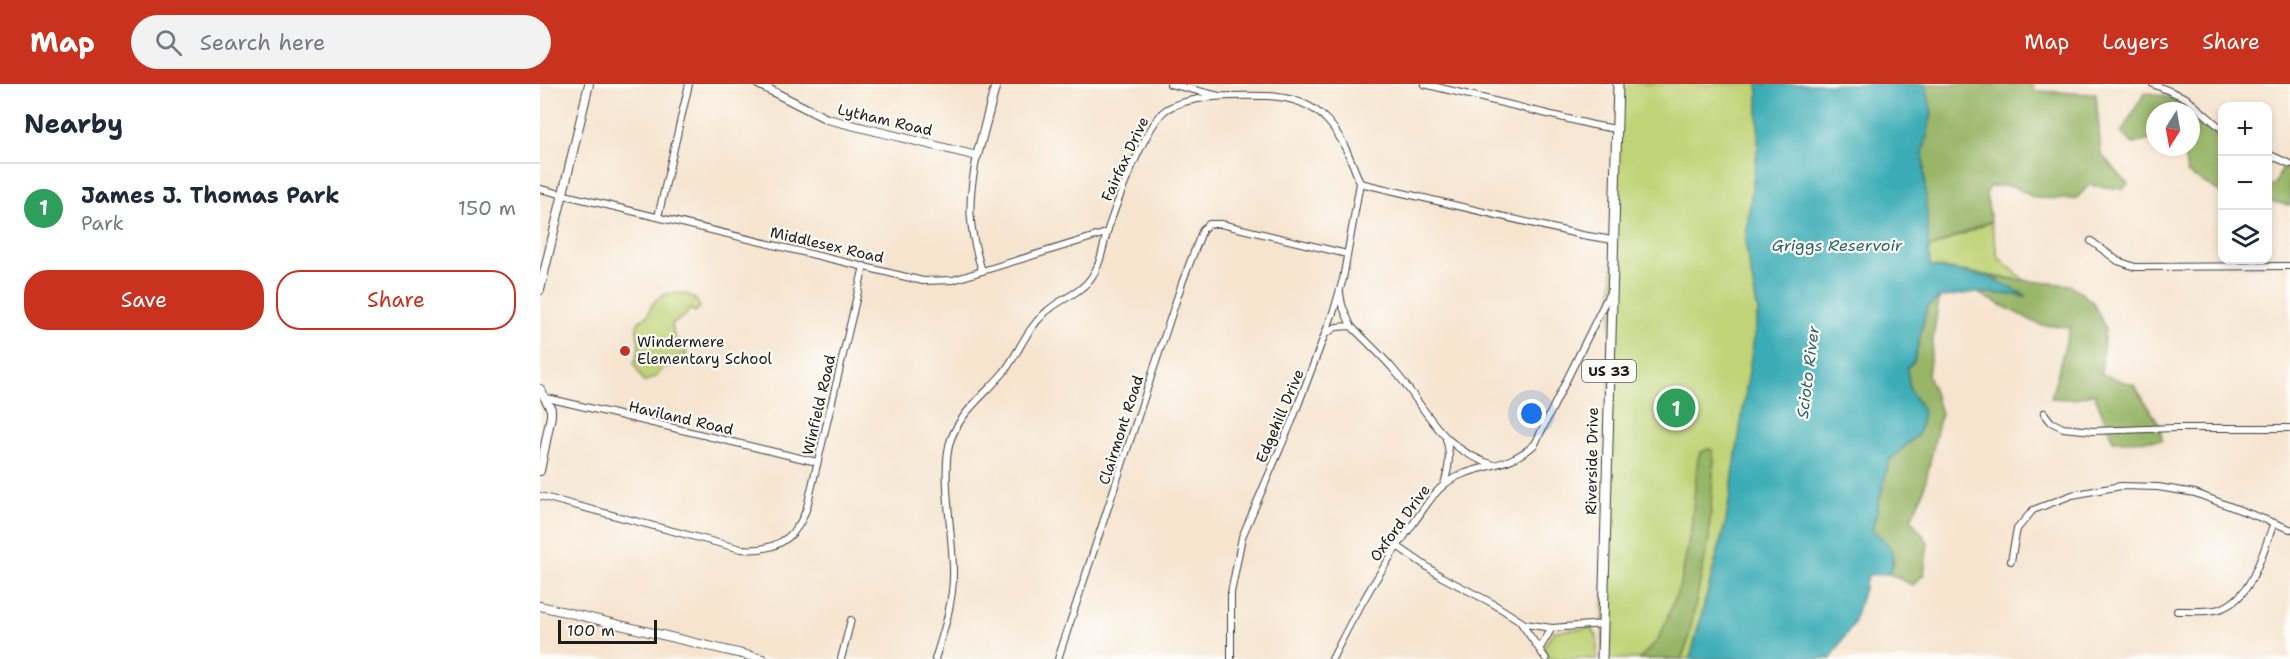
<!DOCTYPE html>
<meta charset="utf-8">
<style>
:root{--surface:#fff;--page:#f2f2f3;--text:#1f2937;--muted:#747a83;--line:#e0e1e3;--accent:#c8321e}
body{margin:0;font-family:"Shantell Sans",sans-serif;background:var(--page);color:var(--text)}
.controls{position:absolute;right:18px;top:18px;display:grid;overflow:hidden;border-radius:12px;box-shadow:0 3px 9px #0003}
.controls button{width:54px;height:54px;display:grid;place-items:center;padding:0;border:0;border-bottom:2px solid var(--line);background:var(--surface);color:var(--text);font:30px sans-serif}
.compass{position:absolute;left:1606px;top:18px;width:54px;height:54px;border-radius:50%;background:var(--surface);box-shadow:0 3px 9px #0003;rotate:191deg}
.scale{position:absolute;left:18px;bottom:15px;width:99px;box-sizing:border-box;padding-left:6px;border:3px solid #1c1c1c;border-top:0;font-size:16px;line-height:21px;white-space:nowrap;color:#1c1c1c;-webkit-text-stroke:4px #fdfcf7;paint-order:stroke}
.you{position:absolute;left:992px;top:330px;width:21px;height:21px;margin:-15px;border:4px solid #fff;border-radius:50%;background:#1a73e8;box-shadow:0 0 0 9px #1a73e833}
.badge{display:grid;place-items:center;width:39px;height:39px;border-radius:50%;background:var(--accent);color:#fff;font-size:20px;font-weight:700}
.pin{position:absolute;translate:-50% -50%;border:3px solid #fff;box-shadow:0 2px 6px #0006}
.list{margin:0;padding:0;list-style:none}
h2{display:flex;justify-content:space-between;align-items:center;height:78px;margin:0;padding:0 24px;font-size:26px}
h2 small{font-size:20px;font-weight:400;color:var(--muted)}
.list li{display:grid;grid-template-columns:39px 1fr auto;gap:18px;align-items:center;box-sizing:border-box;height:90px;padding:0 24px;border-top:2px solid var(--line)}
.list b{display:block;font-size:22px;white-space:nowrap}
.list p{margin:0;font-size:20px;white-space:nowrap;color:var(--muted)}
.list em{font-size:20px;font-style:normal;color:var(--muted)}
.actions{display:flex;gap:12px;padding:18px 24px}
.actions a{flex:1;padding:14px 0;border:2px solid var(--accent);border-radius:24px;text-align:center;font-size:21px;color:var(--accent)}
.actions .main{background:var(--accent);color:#fff}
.icon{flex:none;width:33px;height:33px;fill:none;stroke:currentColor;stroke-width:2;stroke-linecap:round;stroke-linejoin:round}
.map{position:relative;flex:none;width:1750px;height:575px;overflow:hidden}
header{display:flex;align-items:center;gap:36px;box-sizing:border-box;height:84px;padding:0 30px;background:var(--accent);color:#fff}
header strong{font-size:28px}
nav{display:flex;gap:33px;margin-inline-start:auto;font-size:21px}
.search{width:420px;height:54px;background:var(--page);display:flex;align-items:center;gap:15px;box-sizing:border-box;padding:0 21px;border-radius:33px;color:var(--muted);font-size:22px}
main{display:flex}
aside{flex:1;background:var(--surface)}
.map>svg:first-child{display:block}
.green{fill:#c0d377;stroke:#6e784a;stroke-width:1.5}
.forest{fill:#98b568;stroke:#5a6842;stroke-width:1.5}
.water{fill:#3bacb6;stroke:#2c6469;stroke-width:1.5}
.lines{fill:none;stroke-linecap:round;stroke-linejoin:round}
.minor-casing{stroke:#3d3a37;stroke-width:8}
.tertiary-casing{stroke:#3d3a37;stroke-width:10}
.secondary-casing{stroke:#3d3a37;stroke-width:10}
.primary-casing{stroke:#3d3a37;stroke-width:11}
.minor{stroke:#fff;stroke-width:6}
.tertiary{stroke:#fff;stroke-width:8}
.secondary{stroke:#fff;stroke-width:8}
.primary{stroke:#fff;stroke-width:9}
.poi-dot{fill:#c8321e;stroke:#fdfcf7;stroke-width:2}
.labels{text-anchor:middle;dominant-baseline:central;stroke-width:4.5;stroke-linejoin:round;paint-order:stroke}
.shield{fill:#fdfcf7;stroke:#605f5e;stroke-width:1.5}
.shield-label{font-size:14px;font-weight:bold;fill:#1c1c1c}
.street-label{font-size:15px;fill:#1c1c1c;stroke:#fdfcf7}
.poi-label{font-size:15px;fill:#1c1c1c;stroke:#fdfcf7;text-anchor:start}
.water-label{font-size:16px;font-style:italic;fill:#2c6469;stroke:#fdfcf7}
</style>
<header>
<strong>Map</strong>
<div class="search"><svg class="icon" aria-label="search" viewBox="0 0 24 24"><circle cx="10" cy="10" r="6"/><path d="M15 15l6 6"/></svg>Search here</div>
<nav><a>Map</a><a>Layers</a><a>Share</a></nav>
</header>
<main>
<aside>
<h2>Nearby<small></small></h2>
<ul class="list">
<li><span class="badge" style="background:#2e9e5b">1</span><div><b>James J. Thomas Park</b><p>Park</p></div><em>150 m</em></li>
</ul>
<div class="actions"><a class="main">Save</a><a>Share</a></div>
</aside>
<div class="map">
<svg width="1750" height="575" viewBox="0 0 1750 575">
<rect width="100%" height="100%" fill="#fdfcf7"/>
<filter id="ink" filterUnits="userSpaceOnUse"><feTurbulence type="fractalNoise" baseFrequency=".0167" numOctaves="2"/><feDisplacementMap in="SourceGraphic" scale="12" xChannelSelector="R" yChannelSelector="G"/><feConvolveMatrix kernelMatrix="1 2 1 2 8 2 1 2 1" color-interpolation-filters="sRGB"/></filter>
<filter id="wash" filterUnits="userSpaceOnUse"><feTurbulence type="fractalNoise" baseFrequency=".008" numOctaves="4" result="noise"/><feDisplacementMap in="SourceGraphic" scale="24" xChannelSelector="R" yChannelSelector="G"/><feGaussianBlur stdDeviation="1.35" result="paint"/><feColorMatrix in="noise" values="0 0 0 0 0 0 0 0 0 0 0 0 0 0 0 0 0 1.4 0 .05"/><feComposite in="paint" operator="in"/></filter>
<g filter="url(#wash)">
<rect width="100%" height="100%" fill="#f6e4cf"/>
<g class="green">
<polygon points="1078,0 1218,0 1218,61 1205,158 1218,228 1186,437 1150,575 1062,575"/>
<polygon points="1451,138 1458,173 1485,197 1390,182 1388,165"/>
<path d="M 130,209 C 144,209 154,209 160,223 L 155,228 L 150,225 L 145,232 L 132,240 L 134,253 L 145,262 L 146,270 L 143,277 L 129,283 L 125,282 L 117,292 L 104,298 L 94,280 C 96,274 100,266 99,260 C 98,246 91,241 108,231 C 111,218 118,213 130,209 Z"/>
<polygon points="1051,544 1057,552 1057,575 1009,575 1003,564 1014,547"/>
</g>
<g class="forest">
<polygon points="1387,0 1492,0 1495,7 1556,10 1561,70 1588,100 1583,105 1549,101 1536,115 1495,114 1473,102 1450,102 1446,110 1451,137 1388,165 1383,69 1392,29 1387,8"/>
<polygon points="1605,8 1635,15 1652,25 1681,57 1682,109 1647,89 1643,63 1651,63 1651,27 1615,27 1615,55 1593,60 1581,49"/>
<polygon points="1742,84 1750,86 1750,121 1728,117 1728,102 1735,100"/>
<polygon points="1449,193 1530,201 1552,217 1565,243 1561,290 1594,301 1620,341 1622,356 1573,357 1554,309 1534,315 1511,314 1530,243 1500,241 1436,208 1485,212"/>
<polygon points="1399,214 1388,291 1401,329 1383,409 1371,435 1388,458 1384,490 1373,501 1349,490 1354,477 1332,446 1349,377 1379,349 1383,327 1370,306 1367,284 1374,277 1387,223"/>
<polygon points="1167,365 1172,366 1174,376 1169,455 1147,561 1141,575 1099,575 1116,558 1122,548 1141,498 1151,445 1158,374 1160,369"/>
</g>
<path class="water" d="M 1218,0 L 1387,0 L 1387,8 L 1392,29 L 1383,69 L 1390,182 L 1449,193 L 1487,212 L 1436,208 L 1399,214 L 1387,223 L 1374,277 L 1367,284 L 1370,306 L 1383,327 L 1379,349 L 1349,377 L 1332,446 C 1350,462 1358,463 1349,490 L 1328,491 L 1313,541 L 1304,553 L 1291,575 L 1150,575 L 1186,437 L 1218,228 L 1205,158 L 1218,61 Z"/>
</g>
<g filter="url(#ink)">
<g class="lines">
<defs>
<g id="minor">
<polyline points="630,0 679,12"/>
<polyline points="884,0 1053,41 1076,45"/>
<polyline points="1613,0 1646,14 1682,45"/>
<polyline points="1728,70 1750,80"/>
<path d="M 437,72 C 427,119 428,142 442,187"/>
<polyline points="0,105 383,197 413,196 566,149"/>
<polyline points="118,133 149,0"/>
<polyline points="1551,157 1578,177 1595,183 1750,182"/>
<polyline points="800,209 802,221 811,242"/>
<path d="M 787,249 L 796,243 L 811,242 C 825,256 840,270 853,285 C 887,324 899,365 954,381"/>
<polyline points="3,313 277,378"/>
<polyline points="1504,329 1511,338 1523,344 1553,347 1635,344 1750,344"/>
<path d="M 904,400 C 909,384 911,371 906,355"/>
<path d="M 0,412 L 201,465 C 234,468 257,455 267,423 L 324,182"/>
<polyline points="857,462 902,493 952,519 985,540 1012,544"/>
<polyline points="1471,477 1477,445 1493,426 1532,411 1581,402 1618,403 1655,409 1750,445"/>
<path d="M 1637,527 C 1649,527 1663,528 1675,526 C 1712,519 1722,468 1734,439"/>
<polyline points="981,539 1006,575"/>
<polyline points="1000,564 1012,544 1063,540"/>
<polyline points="301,575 311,536"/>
<path d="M 395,575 C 404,547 414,516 413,486 C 413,453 400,383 411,355 C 422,326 445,311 464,288 C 479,268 486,246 505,229 C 519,215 540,210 551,194 C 562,179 563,159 569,142 C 577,118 607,38 627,25 C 650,11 697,11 725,12 C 785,13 801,49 820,99 L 1042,151 L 1073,156"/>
<polyline points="518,575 642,199 663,145 669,140 681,140 807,170"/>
<polyline points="691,575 691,509 702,453 752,337 794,226 803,195 820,99"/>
<path d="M 792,575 C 816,526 843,481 875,437 C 884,425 892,410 904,401 C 928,380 967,387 995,360 L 1071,206"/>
</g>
<g id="tertiary">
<polyline points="218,0 287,35 437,72 456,0"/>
<polyline points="0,206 49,0"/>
<polyline points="0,305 11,325 11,332 0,387"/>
</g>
<polyline id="secondary" points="0,522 223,575"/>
<polyline id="primary" points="1062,575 1078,0"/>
</defs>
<use href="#minor" class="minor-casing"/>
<use href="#tertiary" class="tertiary-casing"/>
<use href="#secondary" class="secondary-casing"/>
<use href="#primary" class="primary-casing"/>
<use href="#minor" class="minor"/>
<use href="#tertiary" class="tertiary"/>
<use href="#secondary" class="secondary"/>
<use href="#primary" class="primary"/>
</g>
</g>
<circle class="poi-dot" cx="85" cy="267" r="6"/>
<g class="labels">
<rect class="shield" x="1042" y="276" width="54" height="22" rx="4.5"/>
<g class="shield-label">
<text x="1069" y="287">US 33</text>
</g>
<g class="street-label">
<text transform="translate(345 36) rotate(13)">Lytham Road</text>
<text transform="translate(585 75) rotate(-65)">Fairfax Drive</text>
<text transform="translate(287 161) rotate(13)">Middlesex Road</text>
<text transform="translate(279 321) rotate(-77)">Winfield Road</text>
<text transform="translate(740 332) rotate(-67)">Edgehill Drive</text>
<text transform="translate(141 334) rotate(13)">Haviland Road</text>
<text transform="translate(581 346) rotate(-72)">Clairmont Road</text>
<text transform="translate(1052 377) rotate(-89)">Riverside Drive</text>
<text transform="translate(860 439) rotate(-54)">Oxford Drive</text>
</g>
<g class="poi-label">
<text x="97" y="258">Windermere<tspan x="97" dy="17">Elementary School</tspan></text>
</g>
<g class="water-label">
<text x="1297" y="161">Griggs Reservoir</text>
<text transform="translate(1268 288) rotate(-83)">Scioto River</text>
</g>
</g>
</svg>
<div class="controls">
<button>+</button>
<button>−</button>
<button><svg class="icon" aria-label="layers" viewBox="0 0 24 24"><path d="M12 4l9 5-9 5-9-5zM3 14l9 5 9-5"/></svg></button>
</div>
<svg class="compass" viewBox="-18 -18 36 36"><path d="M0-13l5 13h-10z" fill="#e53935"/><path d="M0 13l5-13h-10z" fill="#747a83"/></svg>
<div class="scale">100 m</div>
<div class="you"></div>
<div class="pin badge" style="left:1136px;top:324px;background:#2e9e5b">1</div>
</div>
</main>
